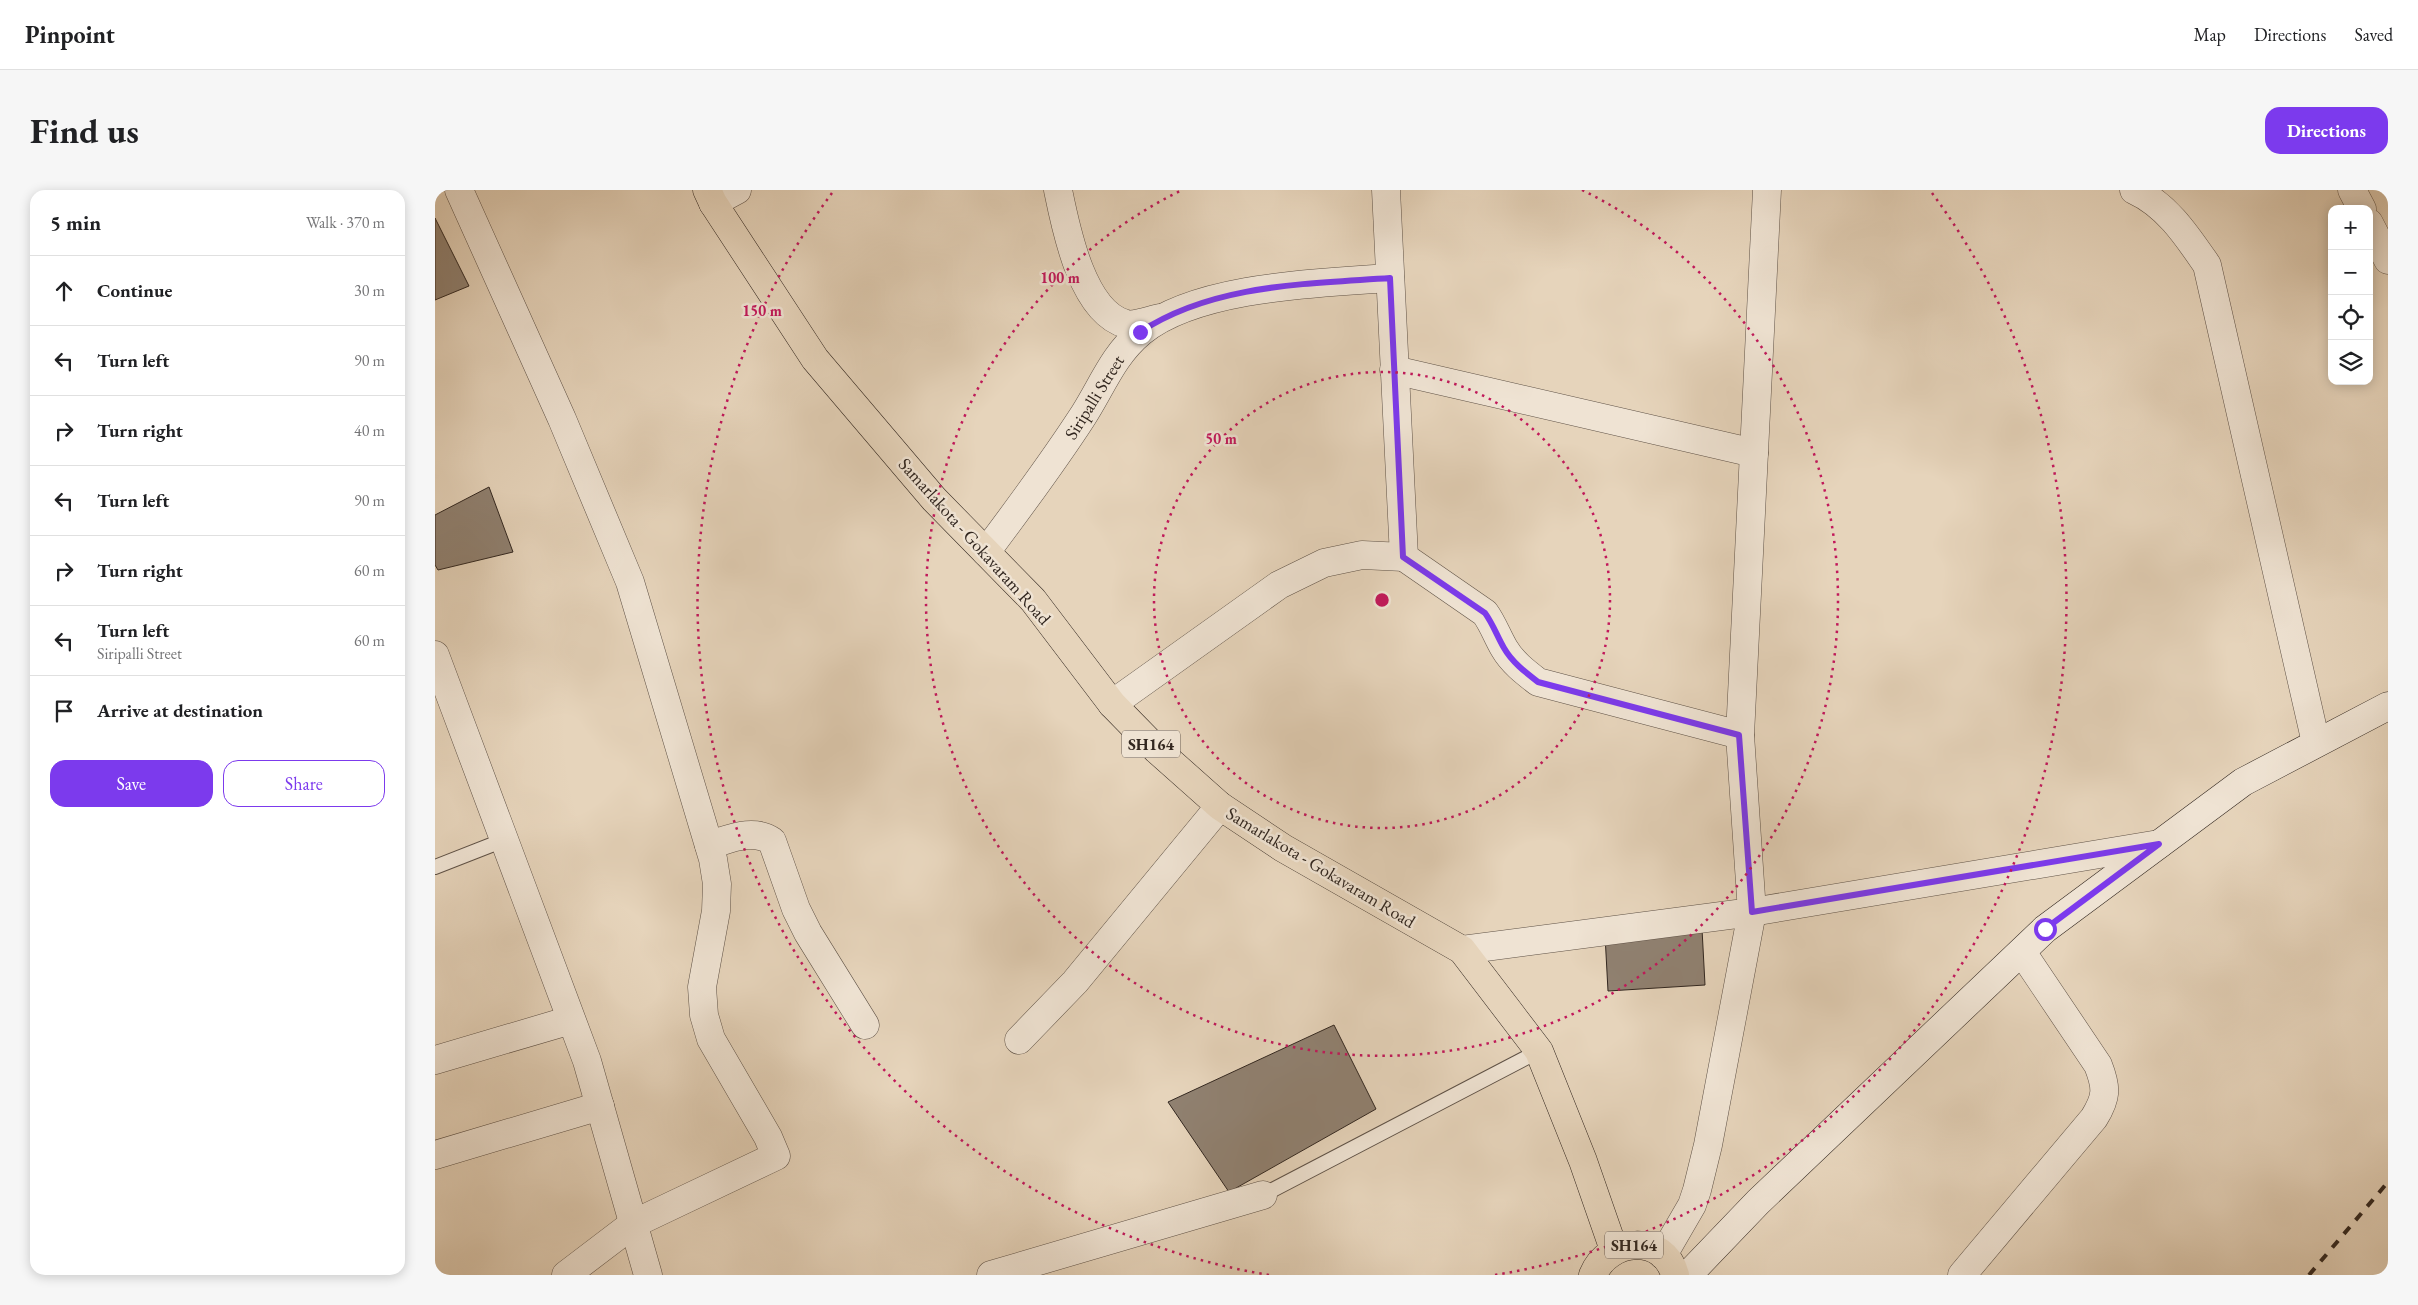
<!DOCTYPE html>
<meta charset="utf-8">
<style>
:root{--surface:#fff;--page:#f6f6f6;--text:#202124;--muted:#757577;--line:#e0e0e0;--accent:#7c3aed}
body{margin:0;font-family:"EB Garamond",serif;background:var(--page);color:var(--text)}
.controls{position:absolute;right:15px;top:15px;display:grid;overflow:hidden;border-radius:10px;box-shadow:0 2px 12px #0003}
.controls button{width:45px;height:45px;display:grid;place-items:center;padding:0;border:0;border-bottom:1px solid var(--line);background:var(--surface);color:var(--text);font:25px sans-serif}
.stop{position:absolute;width:15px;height:15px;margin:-11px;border:4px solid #7c3aed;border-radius:50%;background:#fff}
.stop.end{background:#7c3aed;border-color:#fff;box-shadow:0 1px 5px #0008}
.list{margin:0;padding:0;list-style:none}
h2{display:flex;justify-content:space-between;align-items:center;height:65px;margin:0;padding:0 20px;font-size:21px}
h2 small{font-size:16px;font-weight:400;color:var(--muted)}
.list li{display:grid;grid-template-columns:32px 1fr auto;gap:15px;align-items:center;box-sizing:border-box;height:70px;padding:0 20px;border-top:1px solid var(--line)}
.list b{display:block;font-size:19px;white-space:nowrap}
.list p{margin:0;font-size:16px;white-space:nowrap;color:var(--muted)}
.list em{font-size:16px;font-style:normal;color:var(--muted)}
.actions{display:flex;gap:10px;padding:15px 20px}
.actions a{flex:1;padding:11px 0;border:1px solid var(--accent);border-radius:15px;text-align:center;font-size:18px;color:var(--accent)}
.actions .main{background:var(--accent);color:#fff}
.icon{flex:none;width:28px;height:28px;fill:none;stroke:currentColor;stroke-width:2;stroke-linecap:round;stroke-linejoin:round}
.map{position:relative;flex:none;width:1953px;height:1085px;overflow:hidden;border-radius:15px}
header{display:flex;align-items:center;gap:30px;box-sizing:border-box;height:70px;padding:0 25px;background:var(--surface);border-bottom:1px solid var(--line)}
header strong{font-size:24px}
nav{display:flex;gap:28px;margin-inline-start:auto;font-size:18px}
.intro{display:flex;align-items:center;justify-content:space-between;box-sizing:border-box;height:120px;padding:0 30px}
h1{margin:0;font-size:35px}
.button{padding:12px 22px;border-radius:15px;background:var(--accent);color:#fff;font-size:18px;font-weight:700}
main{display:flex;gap:30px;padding:0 30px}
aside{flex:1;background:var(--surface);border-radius:15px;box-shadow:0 2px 12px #0003}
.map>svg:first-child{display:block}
.building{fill:#908171;stroke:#322720}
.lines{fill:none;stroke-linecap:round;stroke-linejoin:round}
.service-casing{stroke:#5f5247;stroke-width:16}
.minor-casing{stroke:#5f5247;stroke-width:29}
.tertiary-casing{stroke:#5f5247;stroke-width:29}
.secondary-casing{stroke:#322720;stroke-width:29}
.primary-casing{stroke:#322720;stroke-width:29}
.service{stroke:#efe3d3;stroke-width:14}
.minor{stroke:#efe3d3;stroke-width:28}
.tertiary{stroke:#efe3d3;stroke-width:28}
.secondary{stroke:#efe3d3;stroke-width:28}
.primary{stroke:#e6d4bb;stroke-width:28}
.rail{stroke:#322720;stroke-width:4;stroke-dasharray:9 9;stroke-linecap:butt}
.route{stroke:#7c3aed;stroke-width:6}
.ring{fill:none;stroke:#c2185b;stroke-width:2.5;stroke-dasharray:2.5 5}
.labels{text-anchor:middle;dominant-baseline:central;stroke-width:5;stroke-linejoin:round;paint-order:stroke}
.shield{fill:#efe3d3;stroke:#6b5f56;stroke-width:1}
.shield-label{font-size:16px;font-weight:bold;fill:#322720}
.street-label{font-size:18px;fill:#322720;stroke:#efe3d3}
.centre{fill:#c2185b;stroke:#efe3d3;stroke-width:2.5}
.ring-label{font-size:15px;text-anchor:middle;font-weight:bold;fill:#c2185b;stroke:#efe3d3;stroke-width:5;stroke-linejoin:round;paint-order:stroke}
</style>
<header>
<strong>Pinpoint</strong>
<nav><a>Map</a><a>Directions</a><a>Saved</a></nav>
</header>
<div class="intro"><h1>Find us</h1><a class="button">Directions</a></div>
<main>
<aside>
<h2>5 min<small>Walk · 370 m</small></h2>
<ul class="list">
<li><svg class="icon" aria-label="ahead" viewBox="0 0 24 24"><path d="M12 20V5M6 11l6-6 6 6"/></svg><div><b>Continue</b></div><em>30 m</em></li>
<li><svg class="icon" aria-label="left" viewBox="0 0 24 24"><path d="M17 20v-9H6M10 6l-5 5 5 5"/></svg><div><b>Turn left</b></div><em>90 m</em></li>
<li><svg class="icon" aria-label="right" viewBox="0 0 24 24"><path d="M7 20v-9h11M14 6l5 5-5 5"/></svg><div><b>Turn right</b></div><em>40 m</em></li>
<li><svg class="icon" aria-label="left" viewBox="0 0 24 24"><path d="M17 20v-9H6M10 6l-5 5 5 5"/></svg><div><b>Turn left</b></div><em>90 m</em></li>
<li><svg class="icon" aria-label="right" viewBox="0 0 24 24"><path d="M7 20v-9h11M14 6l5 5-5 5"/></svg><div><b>Turn right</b></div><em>60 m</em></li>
<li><svg class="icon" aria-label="left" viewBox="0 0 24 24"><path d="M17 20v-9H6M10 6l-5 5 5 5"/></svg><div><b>Turn left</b><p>Siripalli Street</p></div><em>60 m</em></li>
<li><svg class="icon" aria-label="arrive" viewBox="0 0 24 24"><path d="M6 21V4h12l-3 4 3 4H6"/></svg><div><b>Arrive at destination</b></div></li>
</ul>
<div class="actions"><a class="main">Save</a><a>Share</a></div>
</aside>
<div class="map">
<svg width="1953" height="1085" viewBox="0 0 1953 1085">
<rect width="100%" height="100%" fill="#e6d4bb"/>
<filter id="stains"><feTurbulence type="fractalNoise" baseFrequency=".004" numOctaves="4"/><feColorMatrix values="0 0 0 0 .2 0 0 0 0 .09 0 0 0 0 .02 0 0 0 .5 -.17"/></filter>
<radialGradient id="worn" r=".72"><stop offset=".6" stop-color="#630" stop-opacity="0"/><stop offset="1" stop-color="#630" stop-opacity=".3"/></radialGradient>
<g class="building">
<polygon points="0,28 34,96 0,110"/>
<polygon points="54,297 78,362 3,380 0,375 0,325"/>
<polygon points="1267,739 1270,795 1173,801 1170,745"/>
<polygon points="899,835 941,919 794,1002 733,912"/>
</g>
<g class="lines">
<defs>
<g id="service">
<polyline points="0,677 69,650"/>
<polyline points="828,1005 1104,861"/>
</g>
<g id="minor">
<polyline points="24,0 127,229 195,392 278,669 282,694 281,721 267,797 269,825 276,849 333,947 341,966 198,1034 131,1085"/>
<path d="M 623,0 C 631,39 647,122 691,134 C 700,136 715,130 725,128"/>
<path d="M 951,0 L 969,367 L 1050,423 C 1058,434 1062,446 1069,458 C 1077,472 1090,482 1103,492 L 1305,545"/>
<path d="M 1699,0 C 1732,15 1752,46 1772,75 L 1881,553"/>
<polyline points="1917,0 1927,19"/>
<polyline points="278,13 302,0"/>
<polyline points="1934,33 1953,70"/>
<polyline points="959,180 1319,263"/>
<path d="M 551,362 C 584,318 616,275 646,229 C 666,199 677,166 706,142 C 762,96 885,93 955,88"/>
<polyline points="0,465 152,871 213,1085"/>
<polyline points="677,514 844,395 889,373 927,365 969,367"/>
<path d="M 274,655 C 295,649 318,638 337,651 L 361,719 L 373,743 L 430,835"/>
<polyline points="1027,760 1317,722 1724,654"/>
<polyline points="584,850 640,792 785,616"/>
<polyline points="0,870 136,830"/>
<polyline points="0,965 165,916"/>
<polyline points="556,1085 828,1005"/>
<path d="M 1527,1085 L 1659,928 C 1672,907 1672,898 1663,875 L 1587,762"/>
</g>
<polyline id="tertiary" points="1228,1065 1257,1015 1262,1000 1273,955 1317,722 1305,545 1332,0"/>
<polyline id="secondary" points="1253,1085 1323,1012 1610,739 1808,592 1953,516"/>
<g id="primary">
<polyline points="272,0 278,13 380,169 499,309 598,410 677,514 722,560 785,616 848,658 1027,760 1104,861 1148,971 1179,1060"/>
<path d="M 1158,1085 C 1173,1048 1229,1043 1240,1085"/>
</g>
</defs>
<use href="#service" class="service-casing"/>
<use href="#minor" class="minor-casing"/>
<use href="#tertiary" class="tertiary-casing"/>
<use href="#secondary" class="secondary-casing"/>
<use href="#primary" class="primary-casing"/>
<use href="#service" class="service"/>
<use href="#minor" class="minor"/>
<use href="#tertiary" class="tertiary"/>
<use href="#secondary" class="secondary"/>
<use href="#primary" class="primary"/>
<polyline class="rail" points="1874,1085 1953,992"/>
</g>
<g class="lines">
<path class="route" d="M 705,142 C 778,94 871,94 955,88 L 968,367 L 1050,423 C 1058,434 1062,446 1069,458 C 1077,472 1090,482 1103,492 L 1304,545 L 1317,722 L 1724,654 L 1610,739"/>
</g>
<g class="ring">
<circle cx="947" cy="410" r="228"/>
<path d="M1147 0A456 456 0 1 1 747 0"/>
<path d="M834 1085A684 684 0 0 1 397 3M1497 3A684 684 0 0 1 1060 1085"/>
</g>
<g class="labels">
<g class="shield">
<rect x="687" y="540.5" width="58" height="27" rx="4"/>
<rect x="1170" y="1041.5" width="58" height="27" rx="4"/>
</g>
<g class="shield-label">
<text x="716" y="554">SH164</text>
<text x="1199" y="1055">SH164</text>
</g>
<g class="street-label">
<text transform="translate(659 207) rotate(-58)">Siripalli Street</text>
<text transform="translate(540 351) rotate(48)">Samarlakota - Gokavaram Road</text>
<text transform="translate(886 677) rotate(31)">Samarlakota - Gokavaram Road</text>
</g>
</g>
<circle cx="947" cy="410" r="8" class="centre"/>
<g class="ring-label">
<text x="625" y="93">100 m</text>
<text x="327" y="126">150 m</text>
<text x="786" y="254">50 m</text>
</g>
<rect width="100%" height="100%" filter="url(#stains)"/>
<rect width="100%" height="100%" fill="url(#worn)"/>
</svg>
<div class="controls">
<button>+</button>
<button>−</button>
<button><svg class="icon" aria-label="locate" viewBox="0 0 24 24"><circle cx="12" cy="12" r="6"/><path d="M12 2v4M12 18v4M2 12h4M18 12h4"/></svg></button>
<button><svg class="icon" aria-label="layers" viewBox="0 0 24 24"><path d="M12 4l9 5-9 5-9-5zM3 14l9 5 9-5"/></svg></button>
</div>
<div class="stop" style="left:1610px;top:739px"></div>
<div class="stop end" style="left:705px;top:142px"></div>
</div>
</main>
